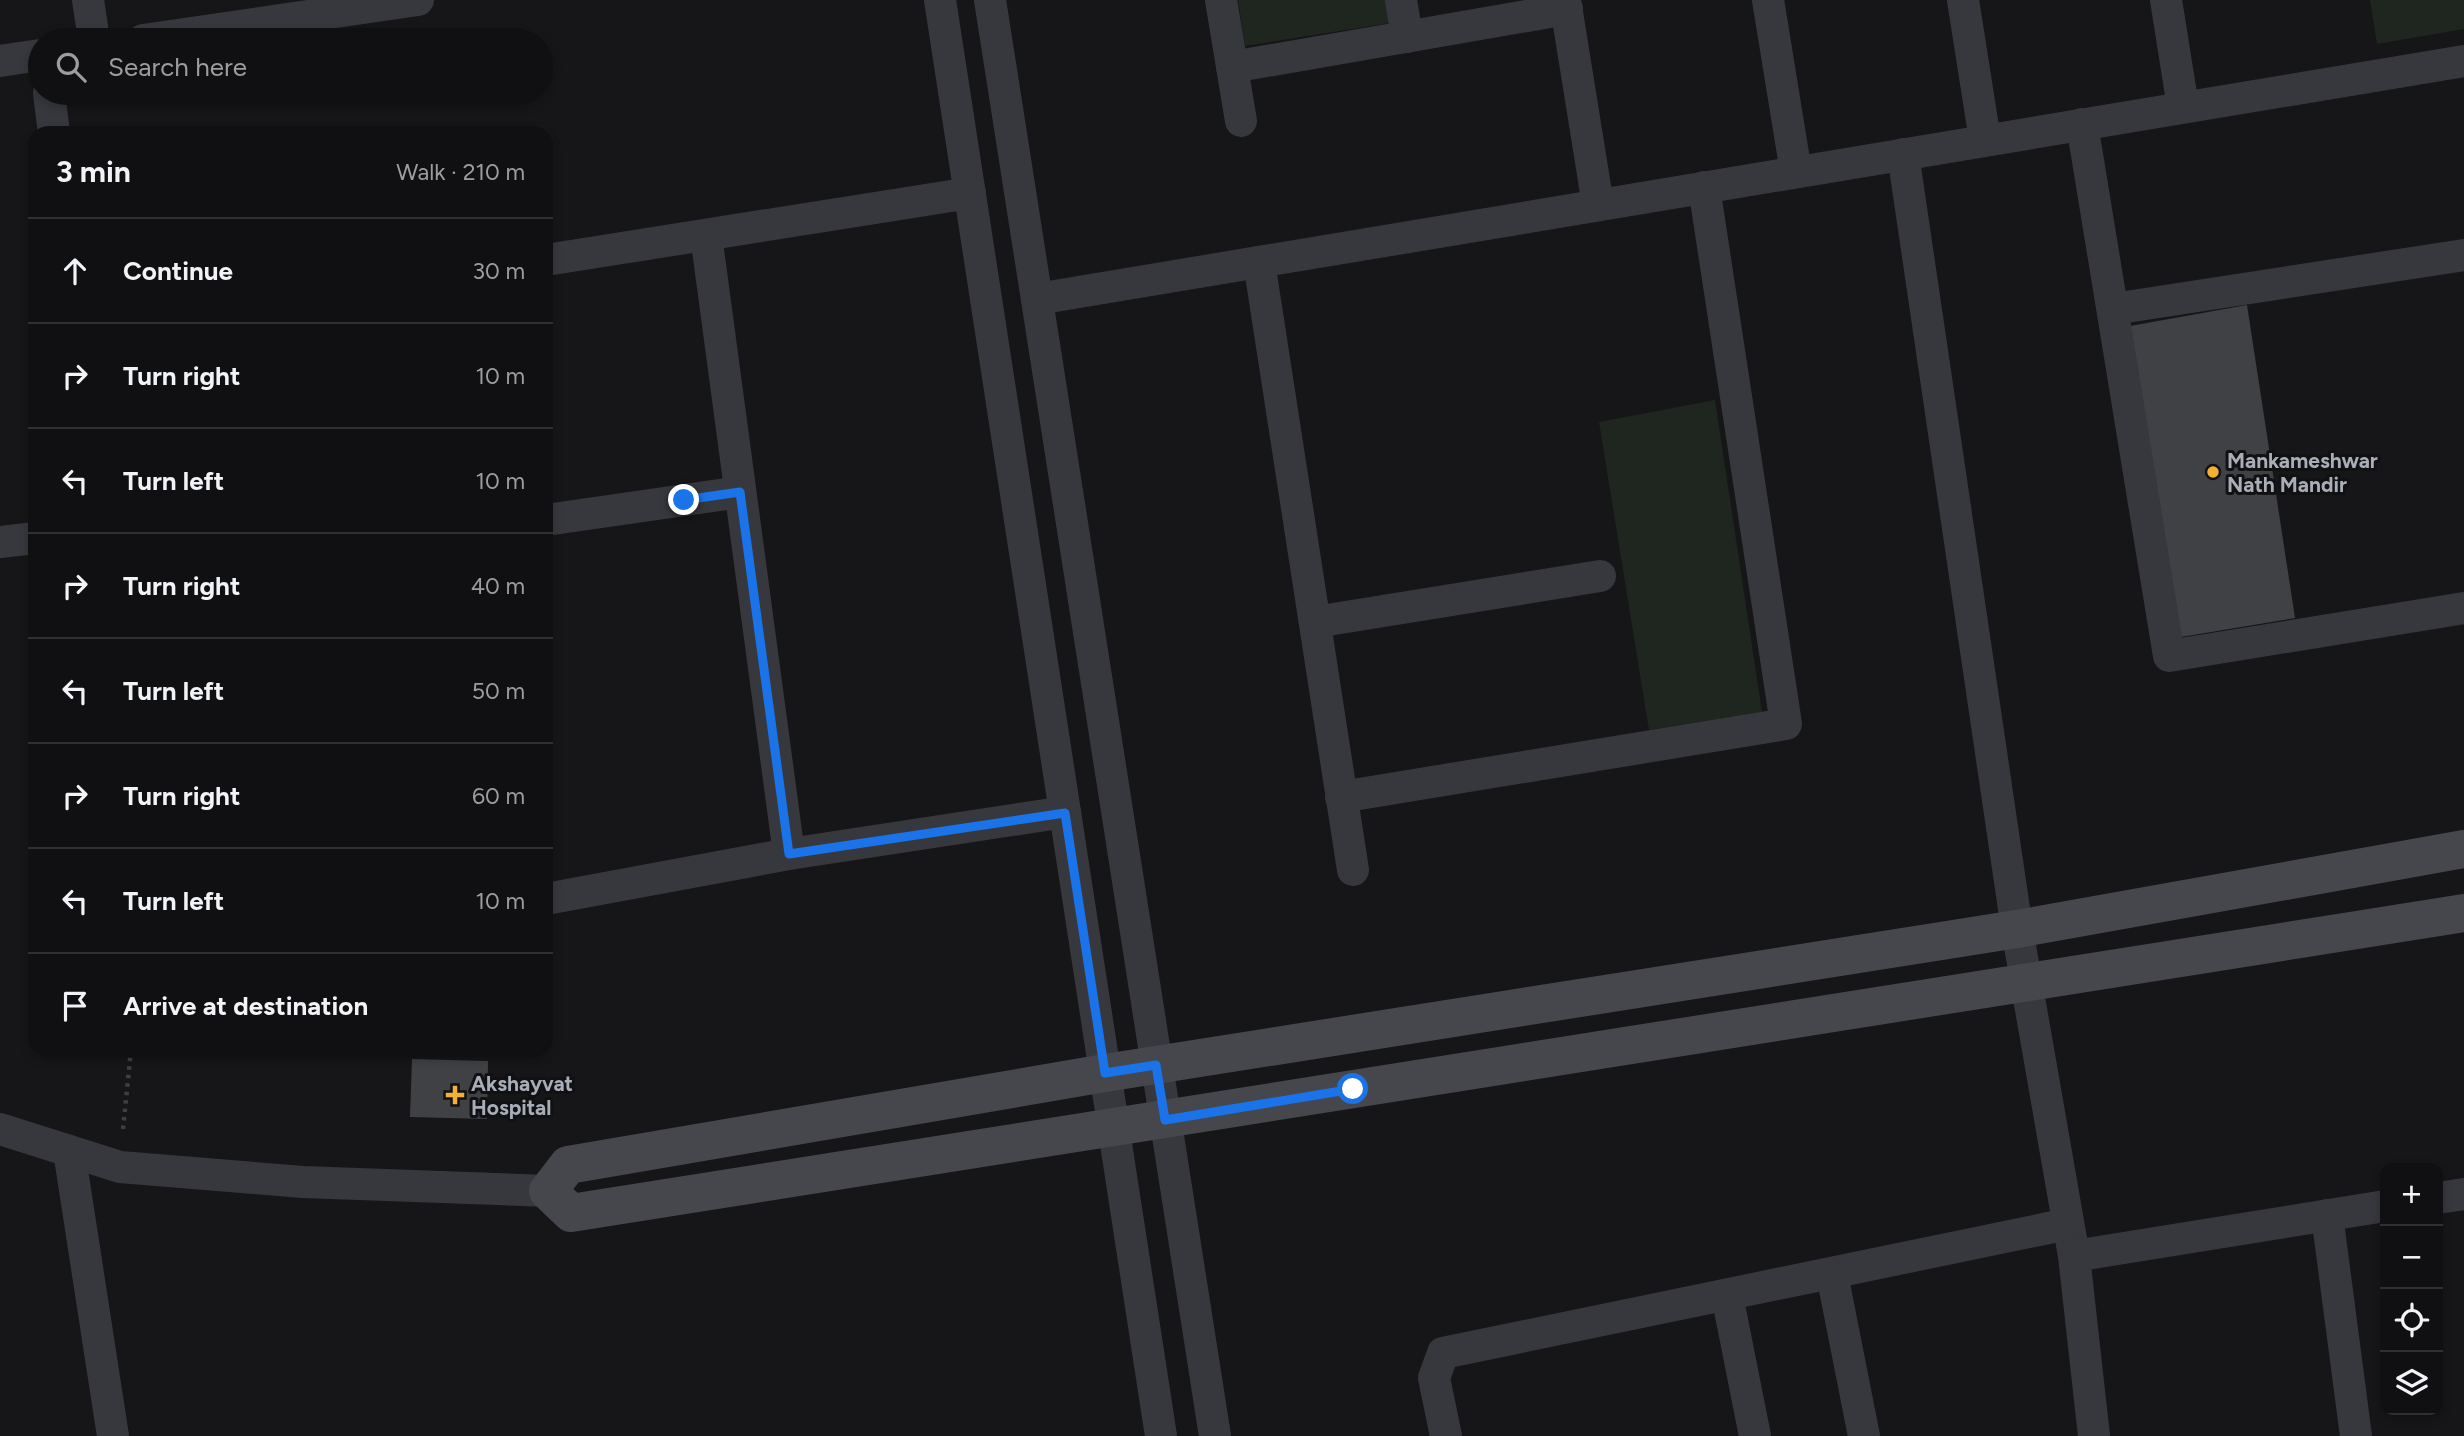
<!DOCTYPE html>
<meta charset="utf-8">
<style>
:root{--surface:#101012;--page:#1e1e20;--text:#f1f3f6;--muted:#9c9d9f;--line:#303032}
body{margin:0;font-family:Figtree,sans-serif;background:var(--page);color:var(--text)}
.controls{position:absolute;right:21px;bottom:21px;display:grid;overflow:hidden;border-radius:14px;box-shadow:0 4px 10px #0003}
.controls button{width:63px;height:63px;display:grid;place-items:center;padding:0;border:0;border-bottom:2px solid var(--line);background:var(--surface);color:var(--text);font:35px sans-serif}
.stop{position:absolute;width:21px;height:21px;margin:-16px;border:5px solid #1a73e8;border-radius:50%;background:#fff}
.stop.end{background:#1a73e8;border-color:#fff;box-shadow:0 2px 7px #0008}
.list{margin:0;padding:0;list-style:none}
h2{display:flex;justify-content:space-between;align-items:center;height:91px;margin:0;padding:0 28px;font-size:30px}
h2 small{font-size:23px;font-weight:400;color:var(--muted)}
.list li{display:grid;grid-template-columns:46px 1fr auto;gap:21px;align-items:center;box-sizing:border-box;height:105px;padding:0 28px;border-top:2px solid var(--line)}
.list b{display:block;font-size:26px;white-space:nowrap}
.list em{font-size:23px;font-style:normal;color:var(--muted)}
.icon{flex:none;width:38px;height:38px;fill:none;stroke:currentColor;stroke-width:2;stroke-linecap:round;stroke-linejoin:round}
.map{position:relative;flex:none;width:2464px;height:1436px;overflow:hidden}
.search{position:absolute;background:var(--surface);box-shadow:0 4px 10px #0003;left:28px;top:28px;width:525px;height:77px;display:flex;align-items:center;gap:18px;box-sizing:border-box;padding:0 24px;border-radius:38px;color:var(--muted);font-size:26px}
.panel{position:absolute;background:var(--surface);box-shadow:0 4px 10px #0003;left:28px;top:126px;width:525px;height:931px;border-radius:21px}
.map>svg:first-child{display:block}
.green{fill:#1e261f}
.building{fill:#404145}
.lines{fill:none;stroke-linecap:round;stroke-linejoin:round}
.path{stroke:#3d3f44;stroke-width:4.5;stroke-dasharray:3.5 5;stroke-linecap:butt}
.street{stroke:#37383d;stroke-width:32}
.secondary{stroke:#45474d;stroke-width:38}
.route{stroke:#1a73e8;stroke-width:9}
.poi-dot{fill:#f2b134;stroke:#111113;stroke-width:2.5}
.labels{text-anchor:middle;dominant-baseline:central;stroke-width:6;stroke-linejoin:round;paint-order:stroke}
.poi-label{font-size:21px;font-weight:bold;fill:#a8adb8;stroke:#111113;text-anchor:start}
</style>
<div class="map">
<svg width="2464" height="1436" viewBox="0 0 2464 1436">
<rect width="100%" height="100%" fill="#161618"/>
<g class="green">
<polygon points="1238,0 1392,0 1396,22 1245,46"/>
<polygon points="2370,0 2464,0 2464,29 2377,44"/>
<polygon points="1715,400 1762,712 1649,730 1599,422"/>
</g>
<g class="building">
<polygon points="2247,305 2295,618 2181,637 2130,326"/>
<polygon points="412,1059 488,1061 487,1119 410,1117"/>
</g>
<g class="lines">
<polyline class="path" points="123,1129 131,1050"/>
<g class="street">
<polyline points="88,0 94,40"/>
<polyline points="940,0 1161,1436"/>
<polyline points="990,0 1215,1436"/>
<polyline points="1221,0 1241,121"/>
<polyline points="1401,0 1407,37"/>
<polyline points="1565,0 1598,205"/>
<polyline points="1768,0 1796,172"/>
<polyline points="1963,0 1985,140"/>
<polyline points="2166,0 2183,107"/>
<polyline points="143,40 418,0"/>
<polyline points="0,61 40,55"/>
<polyline points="1232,67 1567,9"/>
<polyline points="49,93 54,133"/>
<polyline points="2082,124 2169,656 2464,608"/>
<polyline points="1903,154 2017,929 2074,1256 2094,1436"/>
<polyline points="706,235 789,854"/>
<polyline points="546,260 970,193"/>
<polyline points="1259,262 1353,870"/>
<polyline points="1037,299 2464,61"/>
<polyline points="2113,309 2464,255"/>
<polyline points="546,520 740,492"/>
<polyline points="0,542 35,538"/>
<polyline points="1315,622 1600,576"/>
<polyline points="1341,797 1786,724 1704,187"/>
<polyline points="546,899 789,854 1065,812"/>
<polyline points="0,1129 120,1167 303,1182 548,1191"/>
<polyline points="69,1151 113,1436"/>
<polyline points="2438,1198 2464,1194"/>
<polyline points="2327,1215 2356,1436"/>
<polyline points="2074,1256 2385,1206"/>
<polyline points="1832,1274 1864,1436"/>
<polyline points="1727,1295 1755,1436"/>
<polyline points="1446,1436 1434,1378 1443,1353 2068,1224"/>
</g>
<path class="secondary" d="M 2464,849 L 2017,929 L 1105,1073 L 568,1165 L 548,1191 L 571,1213 C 1202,1114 1832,1009 2464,913"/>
</g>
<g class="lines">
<polyline class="route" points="684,500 740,492 789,854 1065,813 1105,1073 1156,1065 1165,1120 1353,1089"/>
</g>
<g class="poi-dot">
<circle cx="2213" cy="472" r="7"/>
<path d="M451.5 1084.5h7v7h7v7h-7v7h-7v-7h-7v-7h7z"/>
</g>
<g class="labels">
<g class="poi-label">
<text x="2227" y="460">Mankameshwar<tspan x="2227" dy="24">Nath Mandir</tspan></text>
<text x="471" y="1083">Akshayvat<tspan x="471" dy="24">Hospital</tspan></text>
</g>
</g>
</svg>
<div class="controls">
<button>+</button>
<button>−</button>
<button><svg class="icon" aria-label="locate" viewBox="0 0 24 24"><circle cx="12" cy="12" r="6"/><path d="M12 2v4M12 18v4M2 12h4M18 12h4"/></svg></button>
<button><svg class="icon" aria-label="layers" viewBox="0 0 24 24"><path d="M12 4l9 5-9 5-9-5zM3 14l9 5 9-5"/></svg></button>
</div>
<div class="stop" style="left:1353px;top:1089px"></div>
<div class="stop end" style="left:684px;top:500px"></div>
<div class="search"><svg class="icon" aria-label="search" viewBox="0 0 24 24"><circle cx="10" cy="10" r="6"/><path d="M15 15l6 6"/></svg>Search here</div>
<section class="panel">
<h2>3 min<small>Walk · 210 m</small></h2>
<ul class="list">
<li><svg class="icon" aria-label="ahead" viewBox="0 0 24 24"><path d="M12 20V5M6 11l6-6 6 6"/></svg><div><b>Continue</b></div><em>30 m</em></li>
<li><svg class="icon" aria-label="right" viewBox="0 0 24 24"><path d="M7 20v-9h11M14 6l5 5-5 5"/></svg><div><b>Turn right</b></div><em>10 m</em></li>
<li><svg class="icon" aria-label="left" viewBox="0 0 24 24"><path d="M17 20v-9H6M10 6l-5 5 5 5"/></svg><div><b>Turn left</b></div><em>10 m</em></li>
<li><svg class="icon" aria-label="right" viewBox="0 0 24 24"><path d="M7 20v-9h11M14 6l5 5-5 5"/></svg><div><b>Turn right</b></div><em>40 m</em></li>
<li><svg class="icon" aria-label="left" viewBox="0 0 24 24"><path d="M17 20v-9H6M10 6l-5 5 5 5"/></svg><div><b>Turn left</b></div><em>50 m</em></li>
<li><svg class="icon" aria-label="right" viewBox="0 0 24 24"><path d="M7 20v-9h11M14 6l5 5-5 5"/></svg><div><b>Turn right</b></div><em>60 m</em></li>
<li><svg class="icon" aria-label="left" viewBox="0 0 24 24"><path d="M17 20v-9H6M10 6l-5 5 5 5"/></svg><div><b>Turn left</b></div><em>10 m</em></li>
<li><svg class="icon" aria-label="arrive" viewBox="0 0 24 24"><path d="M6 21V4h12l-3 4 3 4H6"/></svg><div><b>Arrive at destination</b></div></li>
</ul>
</section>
</div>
